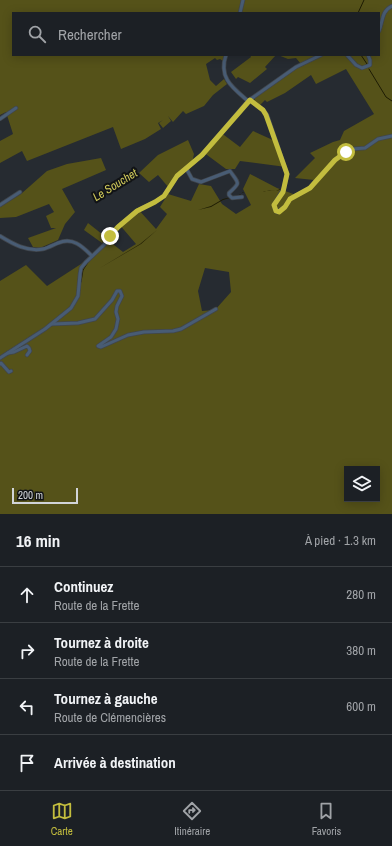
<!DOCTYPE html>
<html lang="fr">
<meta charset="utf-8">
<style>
:root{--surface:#1c2025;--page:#25282d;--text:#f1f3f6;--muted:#a0a3a7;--line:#3a3e42;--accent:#c3bd3e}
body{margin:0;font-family:"Archivo Narrow",sans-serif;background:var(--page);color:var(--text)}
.controls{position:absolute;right:12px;bottom:12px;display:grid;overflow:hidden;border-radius:0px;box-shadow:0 2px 10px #0003}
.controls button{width:36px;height:36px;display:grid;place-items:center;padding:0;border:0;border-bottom:1px solid var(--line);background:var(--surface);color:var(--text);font:20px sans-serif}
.scale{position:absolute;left:12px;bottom:10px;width:66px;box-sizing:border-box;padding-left:4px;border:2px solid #d1d4d8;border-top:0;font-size:11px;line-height:14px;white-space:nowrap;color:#d1d4d8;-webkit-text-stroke:3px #111316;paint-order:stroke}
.stop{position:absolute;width:12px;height:12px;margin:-9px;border:3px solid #c3bd3e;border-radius:50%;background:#fff}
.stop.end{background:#c3bd3e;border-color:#fff;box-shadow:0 1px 4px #0008}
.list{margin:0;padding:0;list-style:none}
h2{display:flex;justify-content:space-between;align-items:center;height:52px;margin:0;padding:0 16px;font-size:17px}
h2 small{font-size:13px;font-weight:400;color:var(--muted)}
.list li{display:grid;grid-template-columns:26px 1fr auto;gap:12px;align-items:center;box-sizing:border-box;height:56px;padding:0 16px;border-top:1px solid var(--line)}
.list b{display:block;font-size:15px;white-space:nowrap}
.list p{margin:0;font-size:13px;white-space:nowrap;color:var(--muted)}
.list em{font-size:13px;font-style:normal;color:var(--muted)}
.icon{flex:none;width:22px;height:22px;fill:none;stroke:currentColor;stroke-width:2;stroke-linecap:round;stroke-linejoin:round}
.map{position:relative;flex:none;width:392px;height:514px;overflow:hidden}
.search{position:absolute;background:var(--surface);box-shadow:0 2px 10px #0003;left:12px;right:12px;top:12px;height:44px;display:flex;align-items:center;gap:10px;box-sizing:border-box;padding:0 14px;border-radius:0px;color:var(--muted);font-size:15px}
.sheet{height:276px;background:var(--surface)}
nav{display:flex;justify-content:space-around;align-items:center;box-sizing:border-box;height:56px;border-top:1px solid var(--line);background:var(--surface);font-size:11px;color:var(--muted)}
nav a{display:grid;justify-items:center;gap:2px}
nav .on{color:var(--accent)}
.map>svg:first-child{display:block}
.green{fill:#555219;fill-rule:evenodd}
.water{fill:#1d1b03}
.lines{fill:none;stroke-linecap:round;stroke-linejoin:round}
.stream{stroke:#1d1b03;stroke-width:1}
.minor-casing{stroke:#41464c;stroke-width:4.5}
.minor{stroke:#485c74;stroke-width:3}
.route{stroke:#c3bd3e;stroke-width:5}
.labels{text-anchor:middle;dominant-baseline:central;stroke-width:4;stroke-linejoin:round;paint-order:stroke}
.water-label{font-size:12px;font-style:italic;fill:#cfc95a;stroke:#111316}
</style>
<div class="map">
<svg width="392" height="514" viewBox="0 0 392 514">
<rect width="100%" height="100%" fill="#262b31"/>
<g class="green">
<path d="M 0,0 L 392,0 L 392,514 L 0,514 L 0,281 L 26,265 L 47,286 L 81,264 L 109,241 L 123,252 L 136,244 L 119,224 L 137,208 L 156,229 L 167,214 L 160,207 L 168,194 L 191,201 L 199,184 L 211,186 L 222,204 L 236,214 L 251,205 L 243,189 L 250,174 L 277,188 L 296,195 L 307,189 L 314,180 L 295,178 L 315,158 L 310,153 L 333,142 L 340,140 L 344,131 L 374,114 L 346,69 L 316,84 L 311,75 L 285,93 L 267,102 L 265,100 L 259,106 L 254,103 L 255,97 L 299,66 L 301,64 L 296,58 L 288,59 L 278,55 L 379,55 L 379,13 L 13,13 L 13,55 L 225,55 L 223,61 L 220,59 L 217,60 L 215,58 L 206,64 L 210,80 L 216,86 L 224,79 L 227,84 L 213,95 L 204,106 L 186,114 L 183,111 L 173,122 L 168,116 L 171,121 L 163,128 L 159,123 L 163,120 L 158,123 L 161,129 L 145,139 L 121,149 L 113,127 L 27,161 L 22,151 L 0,163 L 0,141 L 13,134 L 6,112 L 0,115 ZM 205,268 L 229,272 L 231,292 L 215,310 L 202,311 L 198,291 ZM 347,469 L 377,469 L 377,499 L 347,499 Z"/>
<polygon points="250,55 276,55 265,67 267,69 250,83 238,77 236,79 231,72 251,57"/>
<polygon points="253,131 275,141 286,167 240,161 235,169 226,169 203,152 220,132 240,147"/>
<polygon points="188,140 194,154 192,163 186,167 169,188 158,175 149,182 139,173 158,155"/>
<polygon points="101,158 106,170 62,189 75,212 65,224 58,240 40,248 33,247 28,238 56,228 51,228 46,216 54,212 49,204 16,217 0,218 0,207 21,194 47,171 67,164"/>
<polygon points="88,223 107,238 102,243 84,230"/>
</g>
<polygon class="water" points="280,189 283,189 276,191 270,190 263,192 244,192 239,195 223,200 211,207 198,210 171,211 157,230 141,244 100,268 140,244 157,230 171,211 198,210 211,206 223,199 240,195 243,192 264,192 269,190 276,191"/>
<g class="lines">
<g class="stream">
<polyline points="358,13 364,0"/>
<polyline points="361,55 367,64"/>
<polyline points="369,69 386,97 392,101"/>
<polyline points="120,184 127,179"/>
<polyline points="44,247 51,245"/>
<polyline points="81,282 83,270 89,261"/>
</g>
<defs>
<g id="minor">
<polyline points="240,13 243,0"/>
<path d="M 379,31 C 383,22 381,11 392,6"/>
<path d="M 226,55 C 218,78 233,88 248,101"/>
<polyline points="347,55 356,65 362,68 370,65 370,60 368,55"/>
<polyline points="250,100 263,110 267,115 285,168 287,174 284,188 274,205 275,209 277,212 285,207 290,199 310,188 335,160 346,152 352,149 365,148 378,139 392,136"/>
<polyline points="0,119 16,108"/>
<path d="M 186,168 L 192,179 L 201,182 L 230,171 C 239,184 241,182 229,193 L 229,195 L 232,198 L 242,197"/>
<polyline points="0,205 20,192"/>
<path d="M 0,236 C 13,244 27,252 43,249 C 48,248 53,245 58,243 C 73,237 82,246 92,256"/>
<polyline points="52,324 78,323 95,319 112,300 117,291 120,291 122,296 117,306 116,312 118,319 116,329 111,337 98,346 101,347 128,335 144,332 173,331 181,329 216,309"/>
<polyline points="8,353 14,352 27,346 29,348 30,351 27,355"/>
<polyline points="0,358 45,329 71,308 78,296 80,274 81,268 86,262 104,245 118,227 140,209 155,202 164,196 177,176 202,155 248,101 296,67 321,55"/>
<polyline points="0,364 1,363 9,372 11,371"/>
</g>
</defs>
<use href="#minor" class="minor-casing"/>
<use href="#minor" class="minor"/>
</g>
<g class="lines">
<polyline class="route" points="110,236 118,227 137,211 155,202 164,196 177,176 202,155 250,100 263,110 266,115 287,174 283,192 274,205 276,211 279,212 285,207 290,199 310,188 335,160 346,152"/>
</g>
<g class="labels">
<g class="water-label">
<text transform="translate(115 185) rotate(-32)">Le Souchet</text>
</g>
</g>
</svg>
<div class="controls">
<button><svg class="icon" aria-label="layers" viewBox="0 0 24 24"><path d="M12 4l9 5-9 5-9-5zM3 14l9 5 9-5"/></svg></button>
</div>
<div class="scale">200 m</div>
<div class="stop" style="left:346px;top:152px"></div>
<div class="stop end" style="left:110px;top:236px"></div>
<div class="search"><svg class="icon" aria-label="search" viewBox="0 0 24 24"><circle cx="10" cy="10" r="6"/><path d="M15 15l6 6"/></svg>Rechercher</div>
</div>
<section class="sheet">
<h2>16 min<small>À pied · 1.3 km</small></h2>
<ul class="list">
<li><svg class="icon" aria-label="ahead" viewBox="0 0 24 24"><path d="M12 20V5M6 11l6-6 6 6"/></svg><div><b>Continuez</b><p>Route de la Frette</p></div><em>280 m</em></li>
<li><svg class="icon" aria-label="right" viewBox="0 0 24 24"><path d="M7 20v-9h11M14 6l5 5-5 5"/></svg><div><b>Tournez à droite</b><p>Route de la Frette</p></div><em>380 m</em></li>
<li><svg class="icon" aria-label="left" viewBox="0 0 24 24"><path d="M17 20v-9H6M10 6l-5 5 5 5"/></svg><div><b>Tournez à gauche</b><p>Route de Clémencières</p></div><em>600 m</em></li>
<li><svg class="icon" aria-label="arrive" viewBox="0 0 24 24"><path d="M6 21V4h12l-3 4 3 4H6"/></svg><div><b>Arrivée à destination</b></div></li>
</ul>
</section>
<nav>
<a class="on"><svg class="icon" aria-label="map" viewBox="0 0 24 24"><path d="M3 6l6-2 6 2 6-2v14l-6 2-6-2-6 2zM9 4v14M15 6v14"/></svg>Carte</a>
<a><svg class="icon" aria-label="directions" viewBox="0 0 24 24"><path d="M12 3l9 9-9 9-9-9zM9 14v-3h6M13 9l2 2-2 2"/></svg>Itinéraire</a>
<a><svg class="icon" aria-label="saved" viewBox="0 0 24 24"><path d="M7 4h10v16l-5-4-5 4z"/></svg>Favoris</a>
</nav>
